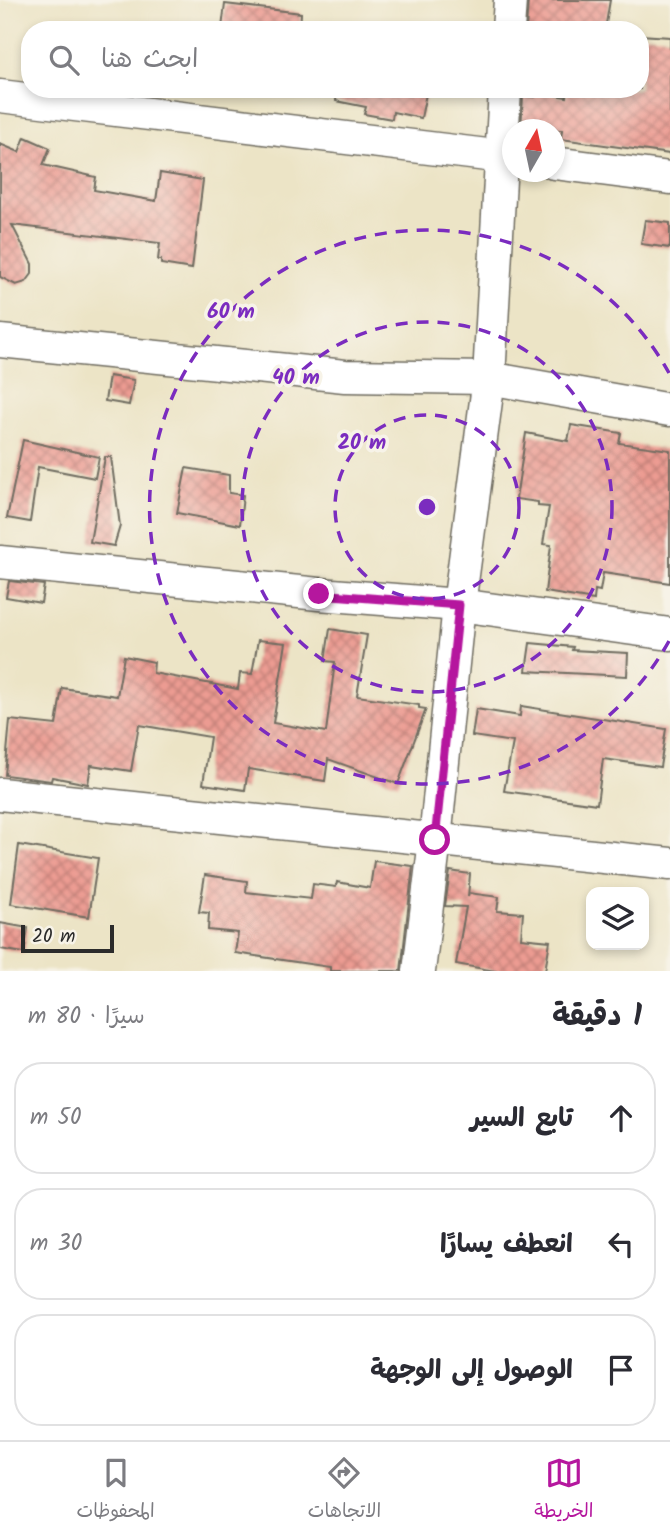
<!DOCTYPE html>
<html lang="ar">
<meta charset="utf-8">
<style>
:root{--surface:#fff;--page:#f2f2f3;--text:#2b2b33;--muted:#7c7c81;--line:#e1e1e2;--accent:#b5179e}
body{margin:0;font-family:Kalam,"Playpen Sans Arabic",sans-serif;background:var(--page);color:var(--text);direction:rtl}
.controls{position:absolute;right:21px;bottom:21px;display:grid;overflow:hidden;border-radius:14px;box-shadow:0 4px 10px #0003}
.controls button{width:63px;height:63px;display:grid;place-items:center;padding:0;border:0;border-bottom:2px solid var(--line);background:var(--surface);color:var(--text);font:35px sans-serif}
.compass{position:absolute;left:502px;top:119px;width:63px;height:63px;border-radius:50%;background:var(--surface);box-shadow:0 4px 10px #0003;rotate:9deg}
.scale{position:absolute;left:21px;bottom:18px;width:93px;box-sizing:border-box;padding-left:7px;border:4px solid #2b2b2b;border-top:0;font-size:19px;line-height:24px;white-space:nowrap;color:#2b2b2b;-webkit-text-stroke:5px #f7f3e8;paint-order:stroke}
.stop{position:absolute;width:21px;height:21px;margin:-16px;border:5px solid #b5179e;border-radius:50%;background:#fff}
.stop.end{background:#b5179e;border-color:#fff;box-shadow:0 2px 7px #0008}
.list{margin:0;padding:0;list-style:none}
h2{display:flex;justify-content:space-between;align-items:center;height:91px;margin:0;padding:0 28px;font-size:30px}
h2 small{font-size:23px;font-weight:400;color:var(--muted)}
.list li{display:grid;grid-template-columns:46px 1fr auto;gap:21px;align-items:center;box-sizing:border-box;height:112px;margin:0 14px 14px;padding:0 14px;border:2px solid var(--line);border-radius:28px}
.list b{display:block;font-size:26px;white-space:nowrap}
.list em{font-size:23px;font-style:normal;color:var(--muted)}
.icon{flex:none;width:38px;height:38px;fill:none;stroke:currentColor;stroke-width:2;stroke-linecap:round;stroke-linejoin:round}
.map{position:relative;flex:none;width:670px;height:971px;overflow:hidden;direction:ltr}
.search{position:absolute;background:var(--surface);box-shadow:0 4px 10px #0003;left:21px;right:21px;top:21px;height:77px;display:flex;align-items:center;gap:18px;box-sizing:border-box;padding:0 24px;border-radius:28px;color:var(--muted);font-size:26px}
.sheet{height:469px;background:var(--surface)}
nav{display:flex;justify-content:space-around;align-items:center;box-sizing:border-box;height:98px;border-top:2px solid var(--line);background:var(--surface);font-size:19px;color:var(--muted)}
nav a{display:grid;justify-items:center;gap:4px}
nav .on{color:var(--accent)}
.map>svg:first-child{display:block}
.building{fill:url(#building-cross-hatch)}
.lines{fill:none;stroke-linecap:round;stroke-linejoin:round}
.street-casing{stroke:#6f6c61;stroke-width:35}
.street{stroke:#fff;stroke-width:32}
.route{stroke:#b5179e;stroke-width:9}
.ring{fill:none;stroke:#7b2cbf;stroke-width:3.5;stroke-dasharray:12 9}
.centre{fill:#7b2cbf;stroke:#f7f3e8;stroke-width:3.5}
.ring-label{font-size:21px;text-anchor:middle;font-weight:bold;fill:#7b2cbf;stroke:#f7f3e8;stroke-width:7;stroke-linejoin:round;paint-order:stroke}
</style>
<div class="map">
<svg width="670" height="971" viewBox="0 0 670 971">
<defs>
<pattern id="building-cross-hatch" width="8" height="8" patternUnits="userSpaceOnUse" patternTransform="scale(1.75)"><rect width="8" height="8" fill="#ec9b92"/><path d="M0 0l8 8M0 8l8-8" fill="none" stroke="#bf7f77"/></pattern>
</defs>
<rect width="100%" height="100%" fill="#f7f3e8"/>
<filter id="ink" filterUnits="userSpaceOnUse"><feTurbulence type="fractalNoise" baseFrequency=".0143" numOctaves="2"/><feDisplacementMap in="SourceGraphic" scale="14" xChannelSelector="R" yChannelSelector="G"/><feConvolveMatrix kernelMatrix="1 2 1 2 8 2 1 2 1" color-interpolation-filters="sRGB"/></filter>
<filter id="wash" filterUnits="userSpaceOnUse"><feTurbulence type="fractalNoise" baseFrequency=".00686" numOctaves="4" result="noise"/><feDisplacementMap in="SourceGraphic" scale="28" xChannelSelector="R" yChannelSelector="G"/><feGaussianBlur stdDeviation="1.57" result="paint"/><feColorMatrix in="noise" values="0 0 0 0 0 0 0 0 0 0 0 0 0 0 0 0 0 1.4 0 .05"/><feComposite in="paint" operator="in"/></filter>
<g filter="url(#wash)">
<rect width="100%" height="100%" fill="#ece4c6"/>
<g id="blocks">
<g class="building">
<polygon points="528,0 610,0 605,30 526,30"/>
<polygon points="225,4 301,13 300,30 222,28"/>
<polygon points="640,35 670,37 670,154 561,139 562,130 521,130 523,96 535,97 536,92 567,97 568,89 640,89"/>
<polygon points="337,89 427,89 421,118 393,112 392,119 364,114 366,107 336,101"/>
<polygon points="25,137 50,148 43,165 96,177 94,190 156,201 160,173 203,180 192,269 161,264 161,260 158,260 160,243 12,225 32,264 32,274 26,282 16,285 0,277 0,144 19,152"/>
<polygon points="645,220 670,223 670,248 641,244"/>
<polygon points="109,376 134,380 129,405 105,401"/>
<polygon points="571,425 621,433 619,443 670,450 670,583 603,573 600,591 595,590 594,600 545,592 551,545 543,544 549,507 538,506 538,502 516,499 526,433 568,441"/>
<polygon points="23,440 99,457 95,478 38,467 30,522 7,518"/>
<polygon points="105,457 111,457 120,526 114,546 90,542"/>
<polygon points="186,468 229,475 229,493 243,495 240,525 177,513"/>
<polygon points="9,581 44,585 41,603 6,597"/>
<polygon points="330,629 367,635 357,696 419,705 419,708 426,709 398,784 328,759 325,781 248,769 245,790 203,784 210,737 139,725 131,771 91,765 88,784 52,777 51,781 5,775 10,720 56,725 62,688 117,696 124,656 154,662 153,673 238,689 240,673 252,674 258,640 286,643 273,723 326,732 335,662 325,661"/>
<polygon points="530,643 573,647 572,650 628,653 627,676 526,671"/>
<polygon points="521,706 666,729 660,767 603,759 597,804 504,791 513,742 472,736 476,709 520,716"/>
<polygon points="19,845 98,858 89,917 11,904"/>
<polygon points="374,861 413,866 401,971 330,971 330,967 235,953 238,933 208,930 209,913 199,912 205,875 247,881 246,892 311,899 313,884 336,887 337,882 370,888"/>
<polygon points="450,871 470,874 468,897 469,893 499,897 497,911 523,913 521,938 550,941 545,971 495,971 456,964 466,907 445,906"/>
<polygon points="0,923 28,928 24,953 0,949"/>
</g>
</g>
</g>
<g filter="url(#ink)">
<use href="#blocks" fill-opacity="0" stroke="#6f6c61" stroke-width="2"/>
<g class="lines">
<defs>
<g id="street">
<polyline points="508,30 510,0"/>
<polyline points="0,96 512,158"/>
<polyline points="554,163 670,178"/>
<polyline points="0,341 345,376 489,378 670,410"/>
<polyline points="0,562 319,594 459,605 670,634"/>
<polyline points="0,794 670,864"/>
<polyline points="419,971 435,840 459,605 489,378 505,89"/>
</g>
</defs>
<use href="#street" class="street-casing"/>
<use href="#street" class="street"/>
</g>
</g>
<g class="lines" filter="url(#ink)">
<polyline class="route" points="319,594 459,605 435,840"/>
</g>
<g class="ring">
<circle cx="427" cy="507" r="92"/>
<circle cx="427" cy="507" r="185"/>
<path d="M669 641A277 277 0 1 1 669 373"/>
</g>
<circle cx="427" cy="507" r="10" class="centre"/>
<g class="ring-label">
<text x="231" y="318">60 m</text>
<text x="296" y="384">40 m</text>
<text x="362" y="449">20 m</text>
</g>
</svg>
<div class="controls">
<button><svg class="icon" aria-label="layers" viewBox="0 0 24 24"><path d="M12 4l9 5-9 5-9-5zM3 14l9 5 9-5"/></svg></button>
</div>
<svg class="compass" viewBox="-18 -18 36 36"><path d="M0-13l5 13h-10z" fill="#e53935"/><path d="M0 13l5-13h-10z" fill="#7c7c81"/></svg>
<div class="scale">20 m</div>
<div class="stop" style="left:435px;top:840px"></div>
<div class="stop end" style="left:319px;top:594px"></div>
<div class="search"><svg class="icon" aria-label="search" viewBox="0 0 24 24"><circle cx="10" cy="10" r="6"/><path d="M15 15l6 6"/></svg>ابحث هنا</div>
</div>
<section class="sheet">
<h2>1 دقيقة<small>سيرًا · 80 m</small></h2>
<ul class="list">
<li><svg class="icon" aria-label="ahead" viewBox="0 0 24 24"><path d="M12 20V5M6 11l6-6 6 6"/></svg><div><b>تابع السير</b></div><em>50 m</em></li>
<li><svg class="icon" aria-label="left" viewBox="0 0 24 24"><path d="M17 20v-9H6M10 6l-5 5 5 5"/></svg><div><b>انعطف يسارًا</b></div><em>30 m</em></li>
<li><svg class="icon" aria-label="arrive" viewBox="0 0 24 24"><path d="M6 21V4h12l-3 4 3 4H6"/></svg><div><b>الوصول إلى الوجهة</b></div></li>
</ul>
</section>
<nav>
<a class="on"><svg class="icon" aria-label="map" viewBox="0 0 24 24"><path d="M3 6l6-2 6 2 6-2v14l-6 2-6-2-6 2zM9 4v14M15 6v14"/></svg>الخريطة</a>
<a><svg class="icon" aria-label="directions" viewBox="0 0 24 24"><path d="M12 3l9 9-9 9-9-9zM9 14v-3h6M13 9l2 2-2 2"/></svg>الاتجاهات</a>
<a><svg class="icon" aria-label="saved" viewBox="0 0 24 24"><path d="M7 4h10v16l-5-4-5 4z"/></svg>المحفوظات</a>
</nav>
